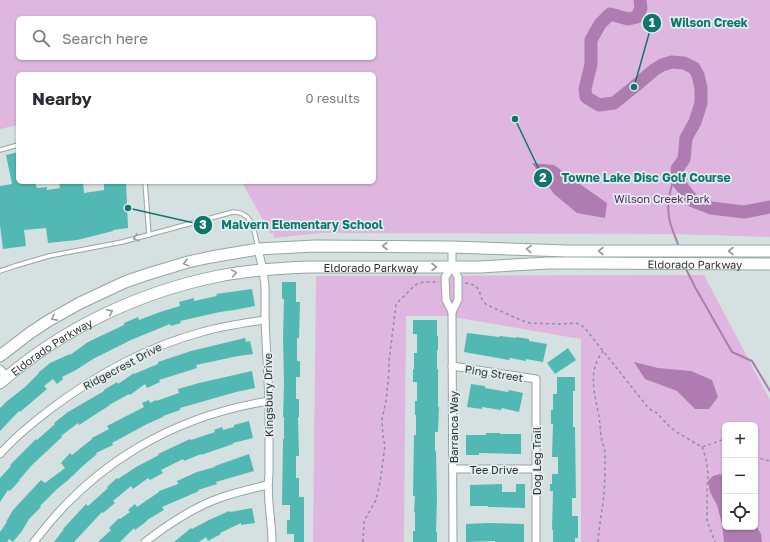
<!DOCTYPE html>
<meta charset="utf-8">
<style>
:root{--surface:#fff;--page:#f2f2f3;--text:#2b2b33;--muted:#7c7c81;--line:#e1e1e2}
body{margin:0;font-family:"Golos Text",sans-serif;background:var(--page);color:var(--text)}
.controls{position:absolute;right:12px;bottom:12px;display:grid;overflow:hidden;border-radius:6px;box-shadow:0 1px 3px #0004}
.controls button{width:36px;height:36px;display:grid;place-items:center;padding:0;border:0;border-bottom:1px solid var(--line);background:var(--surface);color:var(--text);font:20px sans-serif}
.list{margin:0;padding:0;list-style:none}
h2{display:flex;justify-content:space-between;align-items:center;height:52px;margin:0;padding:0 16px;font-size:17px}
h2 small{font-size:13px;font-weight:400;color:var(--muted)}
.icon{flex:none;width:22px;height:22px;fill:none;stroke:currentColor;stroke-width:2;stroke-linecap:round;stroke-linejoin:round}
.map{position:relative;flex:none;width:770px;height:542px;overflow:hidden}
.search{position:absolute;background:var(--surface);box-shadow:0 1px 3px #0004;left:16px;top:16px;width:360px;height:44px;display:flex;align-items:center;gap:10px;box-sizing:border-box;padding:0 14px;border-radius:6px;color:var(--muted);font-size:15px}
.panel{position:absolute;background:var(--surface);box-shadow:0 1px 3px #0004;left:16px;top:72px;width:360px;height:112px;border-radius:6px}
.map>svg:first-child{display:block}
.green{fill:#deb6e0;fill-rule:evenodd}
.water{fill:#ae7cb1}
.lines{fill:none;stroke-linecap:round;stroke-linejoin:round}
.stream{stroke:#ae7cb1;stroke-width:2}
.river{stroke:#ae7cb1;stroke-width:13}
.building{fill:#52b8b4}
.service-casing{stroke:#98a3a2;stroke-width:5.5}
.minor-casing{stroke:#98a3a2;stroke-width:9}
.primary-casing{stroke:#98a3a2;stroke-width:13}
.path{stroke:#8b9393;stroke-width:1.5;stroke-dasharray:3 3;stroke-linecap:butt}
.service{stroke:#fff;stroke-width:3.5}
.minor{stroke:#fff;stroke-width:7}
.primary{stroke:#fff;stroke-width:11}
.oneway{stroke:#979999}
.labels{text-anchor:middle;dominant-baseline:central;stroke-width:3.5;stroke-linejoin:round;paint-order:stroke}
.park-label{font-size:11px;fill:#5c1f61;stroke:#e2eeed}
.street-label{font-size:11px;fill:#2f3333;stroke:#e2eeed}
.leader{fill:none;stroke:#0f766e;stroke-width:1.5}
.callout-dot{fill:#0f766e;stroke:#e2eeed;stroke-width:1.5}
.mark-label{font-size:12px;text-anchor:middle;font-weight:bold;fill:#fff}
.callout-label{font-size:12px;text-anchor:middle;font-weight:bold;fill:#0f766e;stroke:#e2eeed;stroke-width:3.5;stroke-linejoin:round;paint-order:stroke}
</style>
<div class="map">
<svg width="770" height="542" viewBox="0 0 770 542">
<rect width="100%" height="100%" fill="#d5e1e0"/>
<g class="green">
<path d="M 0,0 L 770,0 L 770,237 L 670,234 L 321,233 L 274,238 L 273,233 L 270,233 L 242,182 L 374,182 L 374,74 L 18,74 L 18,125 L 0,129 ZM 18,18 L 374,18 L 374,58 L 18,58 Z"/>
<path d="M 704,275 L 770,400 L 770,542 L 581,542 L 581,339 L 447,316 L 406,316 L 404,542 L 313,542 L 316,276 ZM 725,425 L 755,425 L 755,527 L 725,527 Z"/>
</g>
<g class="water">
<polygon points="532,163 554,165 584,187 607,203 605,218 577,213 554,194"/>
<polygon points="634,362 658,368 691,371 712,380 718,397 709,409 695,409 677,391 645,379"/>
<polygon points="720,474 725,476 725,527 755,527 755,524 761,534 762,542 724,542 722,524 717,505 710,492 708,481 713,476"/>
</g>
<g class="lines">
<g class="stream">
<path d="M 677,169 C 672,184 666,201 669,217 C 670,226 676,238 679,247"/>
<polyline points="685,267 695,287 732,352 752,361 770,391"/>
</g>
<polyline class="river" points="640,0 641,8 637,17 628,19 610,14 600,24 591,40 591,64 585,89 586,97 599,105 614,103 634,87 654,70 662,65 672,62 684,63 694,68 698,75 701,88 701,103 695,122 686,138 684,159 677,169 679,183 693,201 711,208 744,212 770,207"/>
</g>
<g class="building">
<polygon points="18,152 18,182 35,182 37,188 47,187 47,190 60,188 59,182 83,182 84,193 104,190 104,182 126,182 128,228 113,230 113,231 77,240 48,243 46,228 24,230 26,246 3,249 0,225 0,186 12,184 6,155"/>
<polygon points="282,282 296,282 296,302 300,302 299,338 297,338 297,361 300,361 300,377 296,377 296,399 299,399 299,417 298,417 299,456 296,456 296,478 299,478 299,497 304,497 304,542 294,542 294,534 287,534 287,520 290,520 290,505 282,505 283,439 284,439 284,417 283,417 284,383 283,338 284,299 282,299"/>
<polygon points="252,289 255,306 234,310 220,312 180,321 181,323 171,326 170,324 131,340 93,359 76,370 62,377 63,379 57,384 53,379 44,386 47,389 20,412 19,411 0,431 0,408 6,402 25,387 39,373 38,373 50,363 70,354 70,355 88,342 124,325 124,323 138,317 139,320 160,312 180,306 179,302 194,298 194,301 217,296 216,294"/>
<polygon points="413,320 437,320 437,336 438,336 438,350 437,350 437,369 438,369 438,407 439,407 438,432 435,432 435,451 436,451 437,499 436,532 437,532 437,542 413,542 413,531 415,531 415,512 414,512 415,496 413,496 414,435 416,435 416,415 415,415 415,401 417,401 417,382 413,382 413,369 414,369 414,353 417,353 417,334 413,334"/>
<polygon points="467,333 499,337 500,336 516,338 516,337 529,339 529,341 547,344 543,362 526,359 526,361 510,358 509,360 464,352"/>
<polygon points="245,338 246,342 250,341 253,354 238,356 196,365 197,368 159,380 160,382 147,388 145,384 130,395 129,394 109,405 110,405 79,425 78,423 61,436 62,437 32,465 19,480 20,480 10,491 8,490 0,502 0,478 11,466 10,465 36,439 37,440 55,424 54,423 68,412 104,391 104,390 117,382 118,384 134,373 134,374 158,364 158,362 191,351"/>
<polygon points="568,348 576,360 555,374 547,363"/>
<polygon points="252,371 255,388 236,392 180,408 180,410 163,416 163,417 147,424 112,443 113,445 96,453 97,454 85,464 67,481 57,489 40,506 41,507 29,519 22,531 13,542 9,539 7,542 0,542 0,532 7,522 6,522 13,510 41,480 45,483 65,468 61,463 70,453 72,455 92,439 92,438 109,429 107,426 144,407 142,403 149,400 150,403 156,400 156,401 179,393 178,389 199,383"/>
<polygon points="557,377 575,377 575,391 573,391 573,427 575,427 576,498 572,498 572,516 578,516 578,538 575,538 575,542 553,542 553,530 552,530 553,491 550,491 550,484 552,484 552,474 558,474 558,457 552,457 553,424 551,424 551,410 553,410 553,394 557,394"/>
<polygon points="471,384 485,386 485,388 508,392 509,390 523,393 519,412 502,408 501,410 482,407 482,409 467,407"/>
<polygon points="249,421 253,438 233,443 233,444 201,455 201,454 184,461 183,459 161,470 163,473 150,480 148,478 133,489 131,486 113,501 115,503 103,513 102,512 74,542 54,542 64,529 63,529 86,504 88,506 108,488 107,487 117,478 118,479 136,467 159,455 158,454 190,439 191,440 215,432 214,430 222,427 223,430 234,427 234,425"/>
<polygon points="486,433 500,433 500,434 521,434 521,454 479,453 479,455 466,455 466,435 486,435"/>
<polygon points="249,454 254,471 216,482 217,484 198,490 199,491 162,507 164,510 147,520 147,521 135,530 134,528 120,542 98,542 111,530 109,528 119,518 120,519 130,512 128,510 135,504 137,507 159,492 159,491 178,484 177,481 197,472 215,467 215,466"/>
<polygon points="502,484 502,492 516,492 516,484 525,484 525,508 488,507 488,506 470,506 470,485"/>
<polygon points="252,508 255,523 241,525 241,523 220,533 221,534 208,541 206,537 199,542 174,542 191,528 192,529 209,520 229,511 230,512"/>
<polygon points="488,523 524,524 524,542 495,542 495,541 466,542 466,524"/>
</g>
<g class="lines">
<defs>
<g id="service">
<polyline points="0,150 18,145"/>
<polyline points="145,182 149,235"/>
<path d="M 0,271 L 15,266 L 49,256 L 122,242 L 233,212 C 254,212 254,232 258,248"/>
</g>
<g id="minor">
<path d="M 258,249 L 263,270 L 265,287 L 265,320 L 269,401 L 269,474 C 266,497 272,519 272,542"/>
<polyline points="452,267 445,277 446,300 452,312 453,542"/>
<polyline points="452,312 458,300 458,277 452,267 452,247"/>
<polyline points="452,366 536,379 536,542"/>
<polyline points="0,369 7,377"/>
<path d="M 0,454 C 14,438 31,424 48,411 C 94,376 146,347 202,332 C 223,326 244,323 265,320"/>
<polyline points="453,469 536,469"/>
<path d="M 34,542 C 92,464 173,416 269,401"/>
<path d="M 145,542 C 167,525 190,509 217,499 C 233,493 250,489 267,485"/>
</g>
<g id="primary">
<polyline points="0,356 30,333 48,321 80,303 125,282 145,275 188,262 211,257 258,249 315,246 452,247 567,251 770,251"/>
<path id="s1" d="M 0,383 C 61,329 139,292 219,276 C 249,270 279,268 310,267 L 480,267 L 548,263 L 574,263 L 770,264"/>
</g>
</defs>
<use href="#service" class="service-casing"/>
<use href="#minor" class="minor-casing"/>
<use href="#primary" class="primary-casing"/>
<g class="path">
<path d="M 465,283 C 485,285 476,297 487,305 L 523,321 L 530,323 L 560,324 L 576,323 L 584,327 L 646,405 L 651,410 L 657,413 L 669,426 L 678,433 L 702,447 L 725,439"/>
<polyline points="702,447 706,459 708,473 707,493 707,521 715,542"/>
<polyline points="755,456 764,460 770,461"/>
<polyline points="363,542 364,521 376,500 380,482 385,446 383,437 382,419 386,401 389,372 389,361 396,305 399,301 415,285 423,282 439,282"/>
<path d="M 598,542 C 599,529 601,516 603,503 C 605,487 605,470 605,454 C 605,448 602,442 601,436 C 600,428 600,420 598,412 C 594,389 588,371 603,351"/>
</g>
<use href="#service" class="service"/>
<use href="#minor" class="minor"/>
<use href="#primary" class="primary"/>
</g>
<defs><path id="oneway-chevron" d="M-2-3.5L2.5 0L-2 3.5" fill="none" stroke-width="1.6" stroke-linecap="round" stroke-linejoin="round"/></defs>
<g class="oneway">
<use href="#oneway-chevron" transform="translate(136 238) rotate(165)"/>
<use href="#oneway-chevron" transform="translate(385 246) rotate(-180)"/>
<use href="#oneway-chevron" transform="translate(529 249) rotate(-177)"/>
<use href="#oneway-chevron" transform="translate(601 251) rotate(-180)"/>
<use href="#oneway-chevron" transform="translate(731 251) rotate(-180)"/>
<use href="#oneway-chevron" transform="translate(186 263) rotate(165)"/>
<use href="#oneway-chevron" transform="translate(434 267)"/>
<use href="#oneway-chevron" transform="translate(234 273) rotate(-9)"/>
<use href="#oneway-chevron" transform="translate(110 312) rotate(-26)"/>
<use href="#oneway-chevron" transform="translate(54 318) rotate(151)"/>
</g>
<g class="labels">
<g class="park-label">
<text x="662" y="198">Wilson Creek Park</text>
</g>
<g class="street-label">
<text stroke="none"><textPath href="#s1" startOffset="723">Eldorado Parkway</textPath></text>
<text stroke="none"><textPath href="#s1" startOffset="399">Eldorado Parkway</textPath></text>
<text stroke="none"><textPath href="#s1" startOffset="63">Eldorado Parkway</textPath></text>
<text transform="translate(122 366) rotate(-28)">Ridgecrest Drive</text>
<text transform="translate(494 373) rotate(9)">Ping Street</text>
<text transform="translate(268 395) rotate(-91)">Kingsbury Drive</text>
<text transform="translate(453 427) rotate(-90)">Barranca Way</text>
<text transform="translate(536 461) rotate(-90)">Dog Leg Trail</text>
<text x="494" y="469">Tee Drive</text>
</g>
</g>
<path class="leader" d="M634 87L652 23M515 119L543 178M128 208L203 225"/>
<g class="callout-dot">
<circle cx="634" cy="87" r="4"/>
<circle cx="515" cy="119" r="4"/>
<circle cx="128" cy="208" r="4"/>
<circle cx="652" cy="23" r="10"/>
<circle cx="543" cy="178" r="10"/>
<circle cx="203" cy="225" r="10"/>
</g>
<g class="mark-label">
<text x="652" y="27">1</text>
<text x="543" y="182">2</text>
<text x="203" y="229">3</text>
</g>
<g class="callout-label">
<text x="709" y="27">Wilson Creek</text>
<text x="646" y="182">Towne Lake Disc Golf Course</text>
<text x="302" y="229">Malvern Elementary School</text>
</g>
</svg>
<div class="controls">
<button>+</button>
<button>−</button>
<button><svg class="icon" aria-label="locate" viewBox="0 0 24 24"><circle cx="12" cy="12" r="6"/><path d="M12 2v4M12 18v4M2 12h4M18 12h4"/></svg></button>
</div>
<div class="search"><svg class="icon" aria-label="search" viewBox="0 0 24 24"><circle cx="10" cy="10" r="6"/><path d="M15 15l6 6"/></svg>Search here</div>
<section class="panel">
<h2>Nearby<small>0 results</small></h2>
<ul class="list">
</ul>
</section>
</div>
